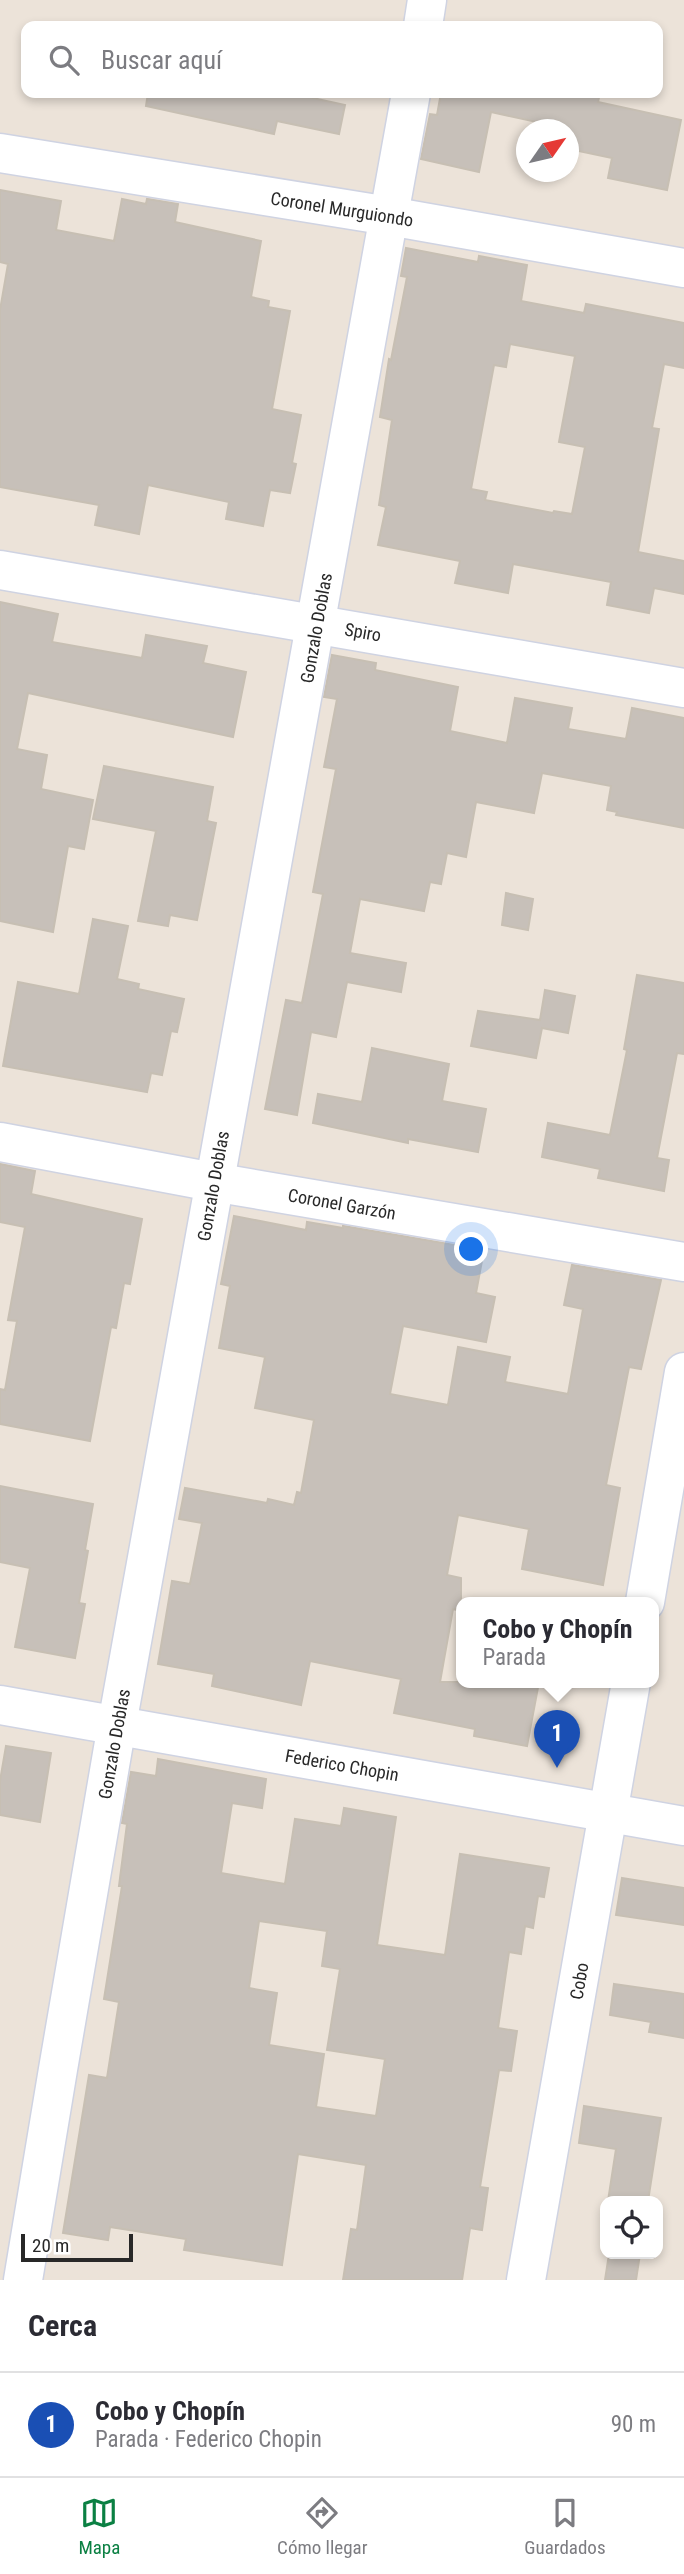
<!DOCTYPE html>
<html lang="es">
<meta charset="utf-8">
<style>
:root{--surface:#fff;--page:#f2f2f3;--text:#2b2b33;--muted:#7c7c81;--line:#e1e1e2;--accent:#0b8043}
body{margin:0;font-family:"Roboto Condensed",sans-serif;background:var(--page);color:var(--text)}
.controls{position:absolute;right:21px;bottom:21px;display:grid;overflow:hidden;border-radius:14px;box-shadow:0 4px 10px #0003}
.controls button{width:63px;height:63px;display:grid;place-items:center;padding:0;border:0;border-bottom:2px solid var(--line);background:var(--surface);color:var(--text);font:35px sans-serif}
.compass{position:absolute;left:516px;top:119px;width:63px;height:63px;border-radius:50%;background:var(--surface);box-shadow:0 4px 10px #0003;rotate:56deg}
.scale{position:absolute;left:21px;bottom:18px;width:112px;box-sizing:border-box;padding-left:7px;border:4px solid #282828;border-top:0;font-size:19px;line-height:24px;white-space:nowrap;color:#282828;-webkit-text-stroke:5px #fff;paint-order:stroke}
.you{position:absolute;left:472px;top:1250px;width:24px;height:24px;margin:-18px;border:5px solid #fff;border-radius:50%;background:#1a73e8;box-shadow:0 0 0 10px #1a73e833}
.badge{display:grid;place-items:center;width:46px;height:46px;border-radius:50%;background:var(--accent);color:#fff;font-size:23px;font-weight:700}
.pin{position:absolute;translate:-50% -58px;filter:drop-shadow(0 2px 4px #0008)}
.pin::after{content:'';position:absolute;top:37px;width:24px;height:21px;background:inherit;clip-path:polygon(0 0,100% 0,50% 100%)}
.popup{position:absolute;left:456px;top:1597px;width:203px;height:91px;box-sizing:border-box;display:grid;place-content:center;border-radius:14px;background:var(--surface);filter:drop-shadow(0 2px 5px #0005);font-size:23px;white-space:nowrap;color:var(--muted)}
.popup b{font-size:26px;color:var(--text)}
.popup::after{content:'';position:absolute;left:50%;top:100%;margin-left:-14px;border:14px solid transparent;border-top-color:var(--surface)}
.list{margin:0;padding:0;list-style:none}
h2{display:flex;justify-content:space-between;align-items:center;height:91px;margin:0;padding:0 28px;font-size:30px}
h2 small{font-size:23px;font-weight:400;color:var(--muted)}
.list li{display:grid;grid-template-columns:46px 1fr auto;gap:21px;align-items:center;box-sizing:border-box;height:105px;padding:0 28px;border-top:2px solid var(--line)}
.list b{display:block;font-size:26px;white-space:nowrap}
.list p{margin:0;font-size:23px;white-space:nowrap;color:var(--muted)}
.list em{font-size:23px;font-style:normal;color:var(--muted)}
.icon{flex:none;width:38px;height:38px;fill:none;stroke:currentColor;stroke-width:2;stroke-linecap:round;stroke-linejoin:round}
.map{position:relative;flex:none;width:684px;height:2280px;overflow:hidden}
.search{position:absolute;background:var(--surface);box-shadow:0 4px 10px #0003;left:21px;right:21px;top:21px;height:77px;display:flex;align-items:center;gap:18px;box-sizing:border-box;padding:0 24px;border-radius:14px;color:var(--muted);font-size:26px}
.sheet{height:196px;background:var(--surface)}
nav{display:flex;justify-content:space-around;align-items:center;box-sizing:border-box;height:98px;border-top:2px solid var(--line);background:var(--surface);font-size:19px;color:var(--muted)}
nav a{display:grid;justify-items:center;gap:4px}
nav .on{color:var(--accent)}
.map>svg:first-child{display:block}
.building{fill:#c7c0b9;stroke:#c7bfb3;stroke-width:2;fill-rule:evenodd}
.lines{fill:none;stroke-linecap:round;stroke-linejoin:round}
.street-casing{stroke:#cfd3e2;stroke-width:41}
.street{stroke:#fff;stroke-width:38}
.labels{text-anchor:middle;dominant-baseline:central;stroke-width:5;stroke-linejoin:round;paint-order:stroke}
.street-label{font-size:18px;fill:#282828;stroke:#fff}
</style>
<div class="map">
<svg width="684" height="2280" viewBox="0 0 684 2280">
<rect width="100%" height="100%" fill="#ece3d9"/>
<g class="building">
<polygon points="148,93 290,93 345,105 339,134 277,121 274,134 146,106"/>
<polygon points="441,93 600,93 598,102 681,120 667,190 608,178 612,158 569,149 569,129 491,112 479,172 421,159 430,114 437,115"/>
<polygon points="0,190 61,201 56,230 114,241 122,199 146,204 147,199 178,204 175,222 261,241 251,297 269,301 268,307 290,311 272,409 301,415 292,463 296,464 290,493 270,490 263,526 226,519 229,502 148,485 139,534 95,525 99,505 0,487 0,310 8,264 0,262"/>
<path d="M 406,248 L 478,262 L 479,256 L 527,265 L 521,301 L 584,313 L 586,304 L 684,323 L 684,368 L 664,364 L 652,428 L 659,429 L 638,552 L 684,561 L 684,594 L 654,588 L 649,613 L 607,605 L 611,582 L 513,564 L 508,593 L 455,583 L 460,561 L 378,545 L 386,507 L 379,505 L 392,420 L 380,417 L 389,359 L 391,360 L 407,277 L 401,276 ZM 510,344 L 575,356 L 559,442 L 585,447 L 572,514 L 554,511 L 553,513 L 485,500 L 487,492 L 471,489 L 494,365 L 506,367 Z"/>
<polygon points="0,602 58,614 52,642 142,658 146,635 207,646 203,663 246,672 233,737 28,693 17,749 47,755 41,789 93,800 84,849 68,846 53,932 0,921"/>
<polygon points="332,655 376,663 375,670 458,687 450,731 507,743 515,698 572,708 568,729 626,739 632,708 684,718 684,828 616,815 617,812 607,810 611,786 542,773 534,813 476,802 466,857 447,853 441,884 430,882 424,911 360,899 350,953 406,963 401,992 347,982 336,1037 311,1032 297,1115 265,1109 286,1000 302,1003 323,894 313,892 336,769 324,767 337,699 324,697"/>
<polygon points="104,766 213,787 207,821 216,823 197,920 170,915 168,926 138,921 156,831 93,819"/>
<polygon points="506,893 533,899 528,930 502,925"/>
<polygon points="93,919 128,926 117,979 139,984 138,989 184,999 177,1032 171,1031 162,1075 151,1073 147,1092 3,1066 18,982 79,994"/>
<polygon points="637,975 684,983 684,1054 677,1053 657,1158 669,1160 664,1191 598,1178 600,1169 542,1157 548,1123 610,1135 627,1050 624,1049"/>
<polygon points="545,990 575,996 568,1033 542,1028 536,1058 471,1046 478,1011 540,1020"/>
<polygon points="372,1048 449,1064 442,1101 486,1109 478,1152 408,1139 408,1143 313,1123 318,1094 362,1102"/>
<polygon points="0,1164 35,1171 31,1194 142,1219 130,1284 124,1283 116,1328 111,1327 90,1441 0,1424 0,1389 5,1390 17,1321 8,1320 25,1227 0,1222"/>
<polygon points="234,1216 306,1230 307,1222 343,1228 343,1226 484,1250 476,1293 495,1297 486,1342 403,1326 390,1394 448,1405 458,1347 510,1357 505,1382 568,1394 583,1309 564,1305 572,1265 661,1280 641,1369 629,1367 606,1485 620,1488 603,1585 522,1569 529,1529 458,1515 447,1575 461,1578 461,1611 453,1609 440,1682 539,1682 527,1746 474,1736 475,1729 394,1713 401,1679 310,1661 301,1705 212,1686 214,1674 158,1664 172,1581 190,1584 202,1523 179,1519 185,1488 267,1503 268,1499 294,1505 297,1492 301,1493 314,1420 255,1408 265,1357 219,1348 230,1286 221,1284"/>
<polygon points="0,1486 93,1504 85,1550 88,1551 79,1603 85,1604 75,1658 15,1647 30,1568 0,1562"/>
<polygon points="6,1746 51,1753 40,1822 0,1815 0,1781"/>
<path d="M 158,1759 L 266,1779 L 262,1808 L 232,1803 L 221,1873 L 285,1884 L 295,1819 L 341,1826 L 344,1808 L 396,1817 L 377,1945 L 445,1955 L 460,1854 L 549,1868 L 544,1897 L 538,1896 L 533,1928 L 525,1926 L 521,1954 L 509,1952 L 498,2028 L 517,2031 L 511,2071 L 499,2070 L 480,2187 L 488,2188 L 482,2230 L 470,2228 L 462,2280 L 343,2280 L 351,2229 L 357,2230 L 366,2165 L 298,2154 L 282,2265 L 184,2250 L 186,2239 L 110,2227 L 108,2240 L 63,2233 L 89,2075 L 107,2078 L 119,2002 L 104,1999 L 122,1886 L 119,1886 L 127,1824 L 122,1823 L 131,1772 L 156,1776 ZM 259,1921 L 327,1931 L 322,1966 L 340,1969 L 327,2050 L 385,2059 L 376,2116 L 316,2107 L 324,2054 L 269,2045 L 277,1993 L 249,1988 Z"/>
<polygon points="622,1878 684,1888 684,1925 616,1915"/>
<polygon points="614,1984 684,1994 684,2038 649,2032 651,2022 610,2015"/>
<polygon points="584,2106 661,2118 648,2201 608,2201 616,2149 579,2143"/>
<polygon points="609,2254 640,2254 636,2280 605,2280"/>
</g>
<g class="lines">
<defs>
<g id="street">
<polyline points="423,26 427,0"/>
<polyline points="0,153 389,216 684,268"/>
<polyline points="0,570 684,688"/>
<polyline points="0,1142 213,1182 684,1262"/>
<polyline points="645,1602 684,1372"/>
<polyline points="0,1705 684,1826"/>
<path d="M 23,2280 C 54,2093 85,1905 118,1719 C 213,1176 315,635 411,93"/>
<polyline points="526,2280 631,1682"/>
</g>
</defs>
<use href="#street" class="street-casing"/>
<use href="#street" class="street"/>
</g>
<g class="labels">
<g class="street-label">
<text transform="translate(342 209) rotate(9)">Coronel Murguiondo</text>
<text transform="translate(316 628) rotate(-80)">Gonzalo Doblas</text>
<text transform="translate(363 632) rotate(10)">Spiro</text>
<text transform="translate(213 1186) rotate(-80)">Gonzalo Doblas</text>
<text transform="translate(342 1204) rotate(10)">Coronel Garzón</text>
<text transform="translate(114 1744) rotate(-80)">Gonzalo Doblas</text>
<text transform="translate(342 1765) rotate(10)">Federico Chopin</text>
<text transform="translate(579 1981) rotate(-80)">Cobo</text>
</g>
</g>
</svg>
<div class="controls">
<button><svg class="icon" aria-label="locate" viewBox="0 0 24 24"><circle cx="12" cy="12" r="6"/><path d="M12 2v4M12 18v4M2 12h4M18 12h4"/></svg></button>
</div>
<svg class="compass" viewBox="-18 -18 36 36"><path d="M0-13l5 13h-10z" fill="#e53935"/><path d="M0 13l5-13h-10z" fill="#7c7c81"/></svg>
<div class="scale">20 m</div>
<div class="you"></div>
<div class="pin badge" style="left:557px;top:1768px;background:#1a4fb4">1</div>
<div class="popup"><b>Cobo y Chopín</b>Parada</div>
<div class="search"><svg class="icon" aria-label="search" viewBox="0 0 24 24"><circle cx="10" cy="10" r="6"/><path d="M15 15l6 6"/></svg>Buscar aquí</div>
</div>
<section class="sheet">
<h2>Cerca<small></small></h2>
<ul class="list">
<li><span class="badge" style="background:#1a4fb4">1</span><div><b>Cobo y Chopín</b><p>Parada · Federico Chopin</p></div><em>90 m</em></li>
</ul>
</section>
<nav>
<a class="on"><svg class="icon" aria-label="map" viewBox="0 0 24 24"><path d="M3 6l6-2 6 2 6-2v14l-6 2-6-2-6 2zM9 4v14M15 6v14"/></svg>Mapa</a>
<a><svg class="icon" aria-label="directions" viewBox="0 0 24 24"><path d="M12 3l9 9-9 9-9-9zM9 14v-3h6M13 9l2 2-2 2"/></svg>Cómo llegar</a>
<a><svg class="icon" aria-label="saved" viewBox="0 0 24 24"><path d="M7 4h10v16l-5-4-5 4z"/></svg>Guardados</a>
</nav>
